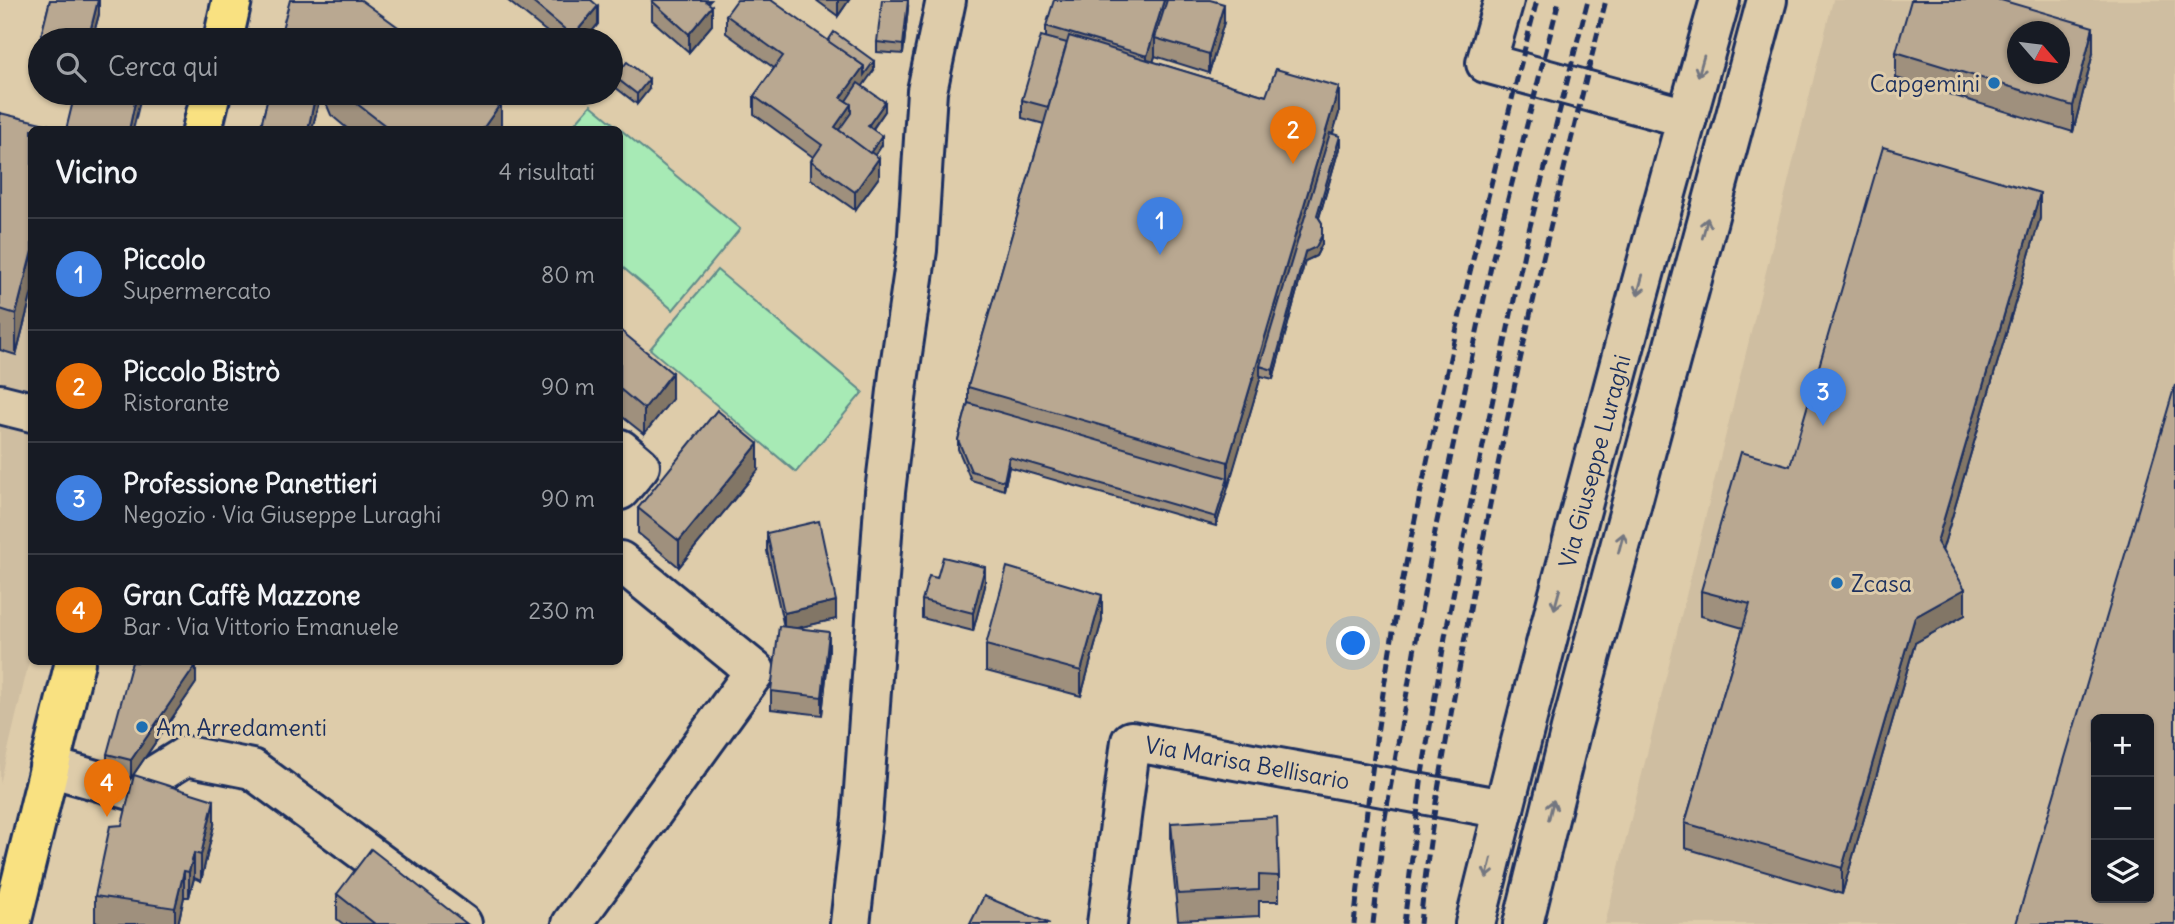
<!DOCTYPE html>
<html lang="it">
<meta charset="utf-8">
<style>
:root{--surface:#171b24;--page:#242831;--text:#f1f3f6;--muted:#9ea1a6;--line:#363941;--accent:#d93025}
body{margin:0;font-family:Delius,sans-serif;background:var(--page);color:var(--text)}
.controls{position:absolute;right:21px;bottom:21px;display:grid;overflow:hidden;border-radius:10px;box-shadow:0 2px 5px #0004}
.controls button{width:63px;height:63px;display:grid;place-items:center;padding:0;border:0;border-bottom:2px solid var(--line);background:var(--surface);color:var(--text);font:35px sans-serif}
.compass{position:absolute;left:2007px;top:21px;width:63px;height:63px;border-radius:50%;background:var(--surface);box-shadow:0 2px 5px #0004;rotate:118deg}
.you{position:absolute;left:1354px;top:644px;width:24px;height:24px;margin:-18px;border:5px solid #fff;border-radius:50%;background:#1a73e8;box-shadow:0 0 0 10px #1a73e833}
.badge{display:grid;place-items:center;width:46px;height:46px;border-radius:50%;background:var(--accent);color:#fff;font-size:23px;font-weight:700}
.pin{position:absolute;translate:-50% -58px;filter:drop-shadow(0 2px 4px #0008)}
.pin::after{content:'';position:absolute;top:37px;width:24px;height:21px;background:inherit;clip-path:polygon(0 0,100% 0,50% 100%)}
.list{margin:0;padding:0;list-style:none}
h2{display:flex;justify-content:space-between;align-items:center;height:91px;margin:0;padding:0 28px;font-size:30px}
h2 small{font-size:23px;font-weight:400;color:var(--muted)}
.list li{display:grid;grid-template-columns:46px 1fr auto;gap:21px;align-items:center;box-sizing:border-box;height:112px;padding:0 28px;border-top:2px solid var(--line)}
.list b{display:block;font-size:26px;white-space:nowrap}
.list p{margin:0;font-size:23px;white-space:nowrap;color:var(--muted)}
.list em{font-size:23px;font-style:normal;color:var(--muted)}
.icon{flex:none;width:38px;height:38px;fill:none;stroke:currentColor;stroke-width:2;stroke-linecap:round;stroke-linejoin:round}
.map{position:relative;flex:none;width:2175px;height:924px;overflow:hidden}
.search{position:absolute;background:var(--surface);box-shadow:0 2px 5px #0004;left:28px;top:28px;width:595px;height:77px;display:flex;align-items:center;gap:18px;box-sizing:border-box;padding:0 24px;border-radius:38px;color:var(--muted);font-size:26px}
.panel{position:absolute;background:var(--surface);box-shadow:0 2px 5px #0004;left:28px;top:126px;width:595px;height:539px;border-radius:10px}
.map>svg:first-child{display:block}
.built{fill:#cfbea1;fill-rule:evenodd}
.green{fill:#a7eab5;stroke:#618c8a;stroke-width:2}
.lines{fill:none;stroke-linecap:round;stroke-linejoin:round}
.minor-casing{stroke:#1b2f5e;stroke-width:44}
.major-casing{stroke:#1b2f5e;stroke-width:44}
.minor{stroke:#deccaa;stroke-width:38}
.major{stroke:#f9e181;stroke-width:38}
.rail{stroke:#1b2f5e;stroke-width:5;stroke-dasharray:10 5;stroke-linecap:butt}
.wall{fill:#9f907d;stroke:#1b2f5e;stroke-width:2}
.shaded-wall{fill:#827666;stroke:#1b2f5e;stroke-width:2}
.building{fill:#b9a891;stroke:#1b2f5e;stroke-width:2;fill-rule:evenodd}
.oneway{stroke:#737680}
.poi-dot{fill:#1f6fb2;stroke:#deccaa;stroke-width:2.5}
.labels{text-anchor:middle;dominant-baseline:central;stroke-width:6;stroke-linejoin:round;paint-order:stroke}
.poi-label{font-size:23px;fill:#1b2f5e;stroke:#deccaa;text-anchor:start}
.street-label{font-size:23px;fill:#1b2f5e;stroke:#deccaa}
</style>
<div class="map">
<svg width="2175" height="924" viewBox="0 0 2175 924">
<rect width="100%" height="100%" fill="#deccaa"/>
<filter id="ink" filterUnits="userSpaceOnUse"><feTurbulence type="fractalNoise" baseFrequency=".0143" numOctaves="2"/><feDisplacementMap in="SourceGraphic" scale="14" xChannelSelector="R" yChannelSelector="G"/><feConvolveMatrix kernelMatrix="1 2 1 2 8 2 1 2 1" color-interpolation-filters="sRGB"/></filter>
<g filter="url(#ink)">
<g class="built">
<path d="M 1833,0 L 2175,0 L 2175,924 L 1605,924 ZM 2018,32 L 2060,32 L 2060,74 L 2018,74 ZM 2096,719 L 2149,719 L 2149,898 L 2096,898 Z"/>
<polygon points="0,140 32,147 32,649 0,784"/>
</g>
<g class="green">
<polygon points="591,105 740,229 673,310 620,265 620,130 570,129"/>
<polygon points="717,270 863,392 796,472 650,349"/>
</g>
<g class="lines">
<defs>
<g id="minor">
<polyline points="1504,0 1486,63 1687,118"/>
<polyline points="0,404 32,412"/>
<polyline points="620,449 640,466 620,490"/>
<polyline points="49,767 131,790 186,756 252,769 462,924"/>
<polyline points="572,924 755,671 620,561"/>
<polyline points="850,924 862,818 885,492 899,374 917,250 927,91 946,0"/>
<path id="s1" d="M 1107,924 L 1131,741 L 1504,809"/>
<path id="s2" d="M 1475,924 C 1552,615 1633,307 1720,0"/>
<polyline points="1523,924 1571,729 1767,0"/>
</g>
<g id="major">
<polyline points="223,40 232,0"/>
<polyline points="202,130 211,93"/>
<polyline points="11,924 75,662"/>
</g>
</defs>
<use href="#minor" class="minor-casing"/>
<use href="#major" class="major-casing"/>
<use href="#minor" class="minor"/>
<use href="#major" class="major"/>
<g class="rail">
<path d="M 1354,924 C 1366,814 1379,703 1400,594 C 1439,394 1487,197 1537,0"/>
<polyline points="1373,924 1385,818 1436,526 1492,261 1559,0"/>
<polyline points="1404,924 1422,774 1445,637 1470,507 1528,234 1588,0"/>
<path d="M 1420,924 C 1430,824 1449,725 1467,626 C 1505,414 1553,208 1606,0"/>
</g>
</g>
<g class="wall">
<polygon points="50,0 99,0 99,14 92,40 40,40 40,67 38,66 38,48"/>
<polygon points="507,0 591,0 598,24 585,40 557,40"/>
<polygon points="711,0 708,3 712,25 689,52 652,20 652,1"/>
<polygon points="816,0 849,0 838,16"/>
<polygon points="908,8 903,54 877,52 877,42"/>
<polygon points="726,15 828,41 874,70 862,86 885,111 873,129 882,145 875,156 879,177 855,210 811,179 811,161 813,157 754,114 754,96 774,68 726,33"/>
<polygon points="1224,22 1209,73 1155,56 1153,62 1266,96 1339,113 1332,134 1340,145 1319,218 1322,223 1322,244 1316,256 1305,261 1273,379 1261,376 1216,526 1009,467 1004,490 971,480 958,449 958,440 968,403 968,387 1044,124 1022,118 1022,100 1046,37 1046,26"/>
<polygon points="1896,52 2093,53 2073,132 1896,78"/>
<polygon points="615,77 649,89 637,104 615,87"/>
<polygon points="269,93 487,93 501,130 349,130 331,115 326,103 319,101 312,130 260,130"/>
<polygon points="0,113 32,130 32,292 16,355 0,350"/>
<polygon points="2040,218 1942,551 1965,615 1915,643 1842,894 1685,848 1685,823 1743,628 1701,616 1701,591 1790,466"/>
<polygon points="620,330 672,399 644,434 620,415"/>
<polygon points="758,470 679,567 638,533 638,508"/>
<polygon points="767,533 836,619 796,628 829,650 822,715 771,709 771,691 784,627 767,551"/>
<polygon points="985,586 973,631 922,618 922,600"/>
<polygon points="1102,620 1081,696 986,671 986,645"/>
<polygon points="196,683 131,778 107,772 107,754"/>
<polygon points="1171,823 1279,876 1279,901 1259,901 1259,916 1178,920 1171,848"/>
<polygon points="214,825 201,881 194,878 189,897 184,897 178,924 108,924 95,922 95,896"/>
<polygon points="337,894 467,924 343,924 337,919"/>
</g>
<g class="shaded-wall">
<polygon points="98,0 99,0 99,14 92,40 88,40"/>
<polygon points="838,0 849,0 838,16"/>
<polygon points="908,0 908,8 903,54 903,45"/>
<polygon points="1164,0 1171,0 1155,38 1155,56 1147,82 1147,56"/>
<polygon points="1224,4 1224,22 1209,73 1209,54"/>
<polygon points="598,6 598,24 585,40 573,40 573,36"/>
<polygon points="712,6 712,25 689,52 689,34"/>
<polygon points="2093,27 2093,53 2073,132 2073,106"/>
<polygon points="874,61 874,70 846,110 841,98 864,66"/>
<polygon points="649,79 649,89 637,104 637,94"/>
<polygon points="1339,87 1339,113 1263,367 1260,366 1260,375 1261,376 1228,488 1228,462"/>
<polygon points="137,93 142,93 133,130 129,130"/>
<polygon points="316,93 319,93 319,101 312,130 308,130"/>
<polygon points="885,102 885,111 868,135 868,126"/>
<polygon points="501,103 501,130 482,130"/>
<polygon points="851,104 851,123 839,139 835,127"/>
<polygon points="882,136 882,145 866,168 866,158"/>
<polygon points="1340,136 1340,145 1317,224 1317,215"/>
<polygon points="879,158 879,177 855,210 855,192"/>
<polygon points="2040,193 2040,218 1937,568 1937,542"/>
<polygon points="1322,235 1322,244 1316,256 1305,261 1273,379 1273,370 1305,252"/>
<polygon points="32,251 32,292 16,355 16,314"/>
<polygon points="672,373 672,399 644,434 644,409"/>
<polygon points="758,444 758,470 679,567 679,541"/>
<polygon points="1009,457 1009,467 1004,490 1004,481"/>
<polygon points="1228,478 1228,488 1216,526 1216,517"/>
<polygon points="985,567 985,586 973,631 973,613"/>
<polygon points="1965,589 1965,615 1915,643 1842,894 1842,868 1915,617"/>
<polygon points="1102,595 1102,620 1081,696 1081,671"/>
<polygon points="836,601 836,619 784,631 784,613"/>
<polygon points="829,632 829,650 822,715 822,697"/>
<polygon points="196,665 196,683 131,778 131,760"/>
<polygon points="214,800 214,825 201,881 201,855"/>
<polygon points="194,853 194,878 189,897 189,872"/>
<polygon points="184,871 184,897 178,924 175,924 175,908"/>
</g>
<g class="building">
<polygon points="50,0 98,0 88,40 40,40 40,49 38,48"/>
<polygon points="290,0 361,0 416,40 279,40"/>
<polygon points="530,0 591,0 598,6 573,36"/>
<polygon points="654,0 704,0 712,6 689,34 652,1"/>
<polygon points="737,0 771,0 864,66 841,98 851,104 835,127 879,158 855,192 811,161 822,145 754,96 783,56 726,15"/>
<polygon points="882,0 908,0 903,45 877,42"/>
<polygon points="1054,0 1164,0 1147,56 1046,26"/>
<polygon points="1167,0 1210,0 1224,4 1209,54 1155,38"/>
<path d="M 1911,0 L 2001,0 L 2093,27 L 2073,106 L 1896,52 ZM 2018,32 L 2060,32 L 2060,74 L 2018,74 Z"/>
<polygon points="834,32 874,61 864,75 864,66 828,41"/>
<polygon points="1041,36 1067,43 1048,107 1022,100"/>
<polygon points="1069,36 1266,96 1276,69 1339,87 1228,462 968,387"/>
<polygon points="627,62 649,79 637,94 615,77"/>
<polygon points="858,83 885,102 868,126 882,136 870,153 839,130 851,113 851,104 846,101"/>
<polygon points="75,93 137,93 129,130 66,130"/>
<polygon points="269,93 316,93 308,130 260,130"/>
<polygon points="343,93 487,93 501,103 482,130 391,130"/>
<polygon points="0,113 62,128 62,130 32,130 32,251 16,314 0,309"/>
<polygon points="1330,133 1340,136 1317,215 1322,223 1322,235 1316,247 1305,252 1273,370 1260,366"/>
<polygon points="1883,147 2040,193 1937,542 1965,589 1915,617 1842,868 1685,823 1750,604 1701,591 1741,452 1790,466"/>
<polygon points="620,330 672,373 644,409 620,389"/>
<path d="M 2175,385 L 2175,924 L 2016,924 ZM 2096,719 L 2149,719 L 2149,898 L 2096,898 Z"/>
<polygon points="968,403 1228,478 1216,517 1009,457 1004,481 971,471 958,440"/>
<polygon points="717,410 758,444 679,541 638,508"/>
<polygon points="819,521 836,601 784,613 767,533"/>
<polygon points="943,557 985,567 973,613 922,600 929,576 937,578"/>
<polygon points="1007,567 1102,595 1081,671 986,645"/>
<polygon points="779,626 829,632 822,697 771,691"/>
<polygon points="132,662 183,662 196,665 131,760 107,754"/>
<polygon points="134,775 214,800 201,855 194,853 189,872 184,871 175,908 95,896 110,826 122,825"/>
<polygon points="1277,817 1279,876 1259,875 1259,890 1178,894 1171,823"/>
<polygon points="371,849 467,924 375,924 337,894"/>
<polygon points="984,896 1050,924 970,924"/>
</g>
<defs><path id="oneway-shaft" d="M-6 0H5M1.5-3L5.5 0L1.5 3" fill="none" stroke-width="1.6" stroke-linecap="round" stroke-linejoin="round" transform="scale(1.75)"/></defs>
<g class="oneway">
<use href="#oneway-shaft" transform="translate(1701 66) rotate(106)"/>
<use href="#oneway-shaft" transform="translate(1705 228) rotate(-75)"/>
<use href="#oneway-shaft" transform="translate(1640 285) rotate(105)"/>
<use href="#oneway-shaft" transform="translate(1621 543) rotate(-75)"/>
<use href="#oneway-shaft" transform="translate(1557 599) rotate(105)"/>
<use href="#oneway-shaft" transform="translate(1551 810) rotate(-76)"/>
<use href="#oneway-shaft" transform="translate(1489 868) rotate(104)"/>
</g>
</g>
<g class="poi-dot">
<circle cx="1994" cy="83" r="7"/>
<circle cx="1837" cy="583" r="7"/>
<circle cx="142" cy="727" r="7"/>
</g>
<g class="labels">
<g class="poi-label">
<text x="1980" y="83" text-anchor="end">Capgemini</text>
<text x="1851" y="583">Zcasa</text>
<text x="156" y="727">Am Arredamenti</text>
</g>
<g class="street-label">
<text stroke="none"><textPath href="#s2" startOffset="478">Via Giuseppe Luraghi</textPath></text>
<text stroke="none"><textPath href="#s1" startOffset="303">Via Marisa Bellisario</textPath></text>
</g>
</g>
</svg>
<div class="controls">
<button>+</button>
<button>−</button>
<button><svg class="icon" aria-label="layers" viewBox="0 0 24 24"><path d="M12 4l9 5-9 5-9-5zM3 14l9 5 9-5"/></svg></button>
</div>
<svg class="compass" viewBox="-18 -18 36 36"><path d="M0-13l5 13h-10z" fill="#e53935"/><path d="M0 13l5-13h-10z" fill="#9ea1a6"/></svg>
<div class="you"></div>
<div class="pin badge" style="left:1160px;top:255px;background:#3f7fe0">1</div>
<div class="pin badge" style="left:1293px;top:164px;background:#e8710a">2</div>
<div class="pin badge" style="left:1823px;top:426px;background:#3f7fe0">3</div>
<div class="pin badge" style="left:107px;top:817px;background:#e8710a">4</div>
<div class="search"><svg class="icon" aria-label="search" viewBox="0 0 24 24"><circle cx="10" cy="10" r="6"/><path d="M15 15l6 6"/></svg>Cerca qui</div>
<section class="panel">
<h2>Vicino<small>4 risultati</small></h2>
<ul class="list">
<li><span class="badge" style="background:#3f7fe0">1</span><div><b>Piccolo</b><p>Supermercato</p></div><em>80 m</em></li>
<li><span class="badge" style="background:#e8710a">2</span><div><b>Piccolo Bistrò</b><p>Ristorante</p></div><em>90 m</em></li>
<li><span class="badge" style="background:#3f7fe0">3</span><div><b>Professione Panettieri</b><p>Negozio · Via Giuseppe Luraghi</p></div><em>90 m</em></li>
<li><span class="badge" style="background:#e8710a">4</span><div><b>Gran Caffè Mazzone</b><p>Bar · Via Vittorio Emanuele</p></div><em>230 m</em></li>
</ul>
</section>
</div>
